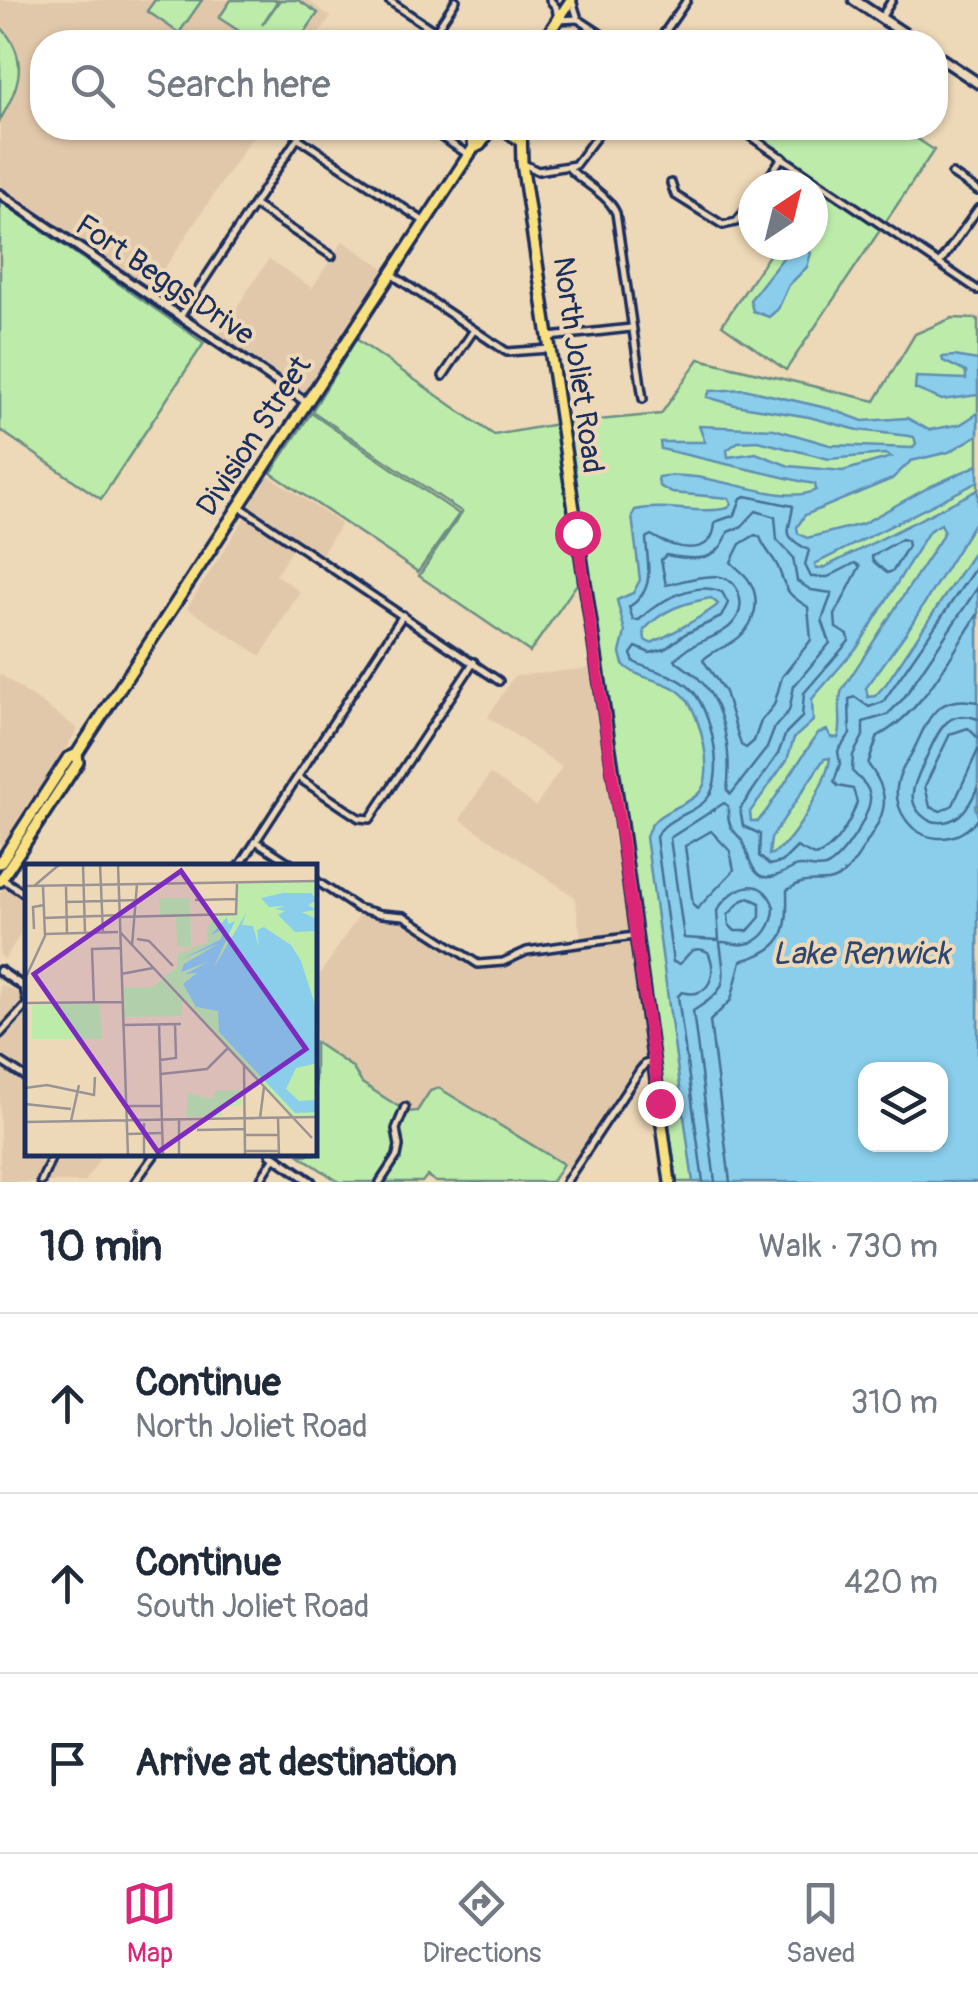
<!DOCTYPE html>
<meta charset="utf-8">
<style>
:root{--surface:#fff;--page:#f2f2f3;--text:#1f2937;--muted:#747a83;--line:#e0e1e3;--accent:#db2777}
body{margin:0;font-family:Pangolin,sans-serif;background:var(--page);color:var(--text)}
.controls{position:absolute;right:30px;bottom:30px;display:grid;overflow:hidden;border-radius:20px;box-shadow:0 2px 8px #0004}
.controls button{width:90px;height:90px;display:grid;place-items:center;padding:0;border:0;border-bottom:2px solid var(--line);background:var(--surface);color:var(--text);font:50px sans-serif}
.compass{position:absolute;left:738px;top:170px;width:90px;height:90px;border-radius:50%;background:var(--surface);box-shadow:0 2px 8px #0004;rotate:35deg}
.stop{position:absolute;width:30px;height:30px;margin:-22px;border:8px solid #db2777;border-radius:50%;background:#fff}
.stop.end{background:#db2777;border-color:#fff;box-shadow:0 2px 10px #0008}
.list{margin:0;padding:0;list-style:none}
h2{display:flex;justify-content:space-between;align-items:center;height:130px;margin:0;padding:0 40px;font-size:42px}
h2 small{font-size:32px;font-weight:400;color:var(--muted)}
.list li{display:grid;grid-template-columns:65px 1fr auto;gap:30px;align-items:center;box-sizing:border-box;height:180px;padding:0 40px;border-top:2px solid var(--line)}
.list b{display:block;font-size:38px;white-space:nowrap}
.list p{margin:0;font-size:32px;white-space:nowrap;color:var(--muted)}
.list em{font-size:32px;font-style:normal;color:var(--muted)}
.icon{flex:none;width:55px;height:55px;fill:none;stroke:currentColor;stroke-width:2;stroke-linecap:round;stroke-linejoin:round}
.map{position:relative;flex:none;width:978px;height:1182px;overflow:hidden}
.search{position:absolute;background:var(--surface);box-shadow:0 2px 8px #0004;left:30px;right:30px;top:30px;height:110px;display:flex;align-items:center;gap:25px;box-sizing:border-box;padding:0 35px;border-radius:40px;color:var(--muted);font-size:38px}
.sheet{height:670px;background:var(--surface)}
nav{display:flex;justify-content:space-around;align-items:center;box-sizing:border-box;height:140px;border-top:2px solid var(--line);background:var(--surface);font-size:28px;color:var(--muted)}
nav a{display:grid;justify-items:center;gap:5px}
nav .on{color:var(--accent)}
.map>svg:first-child{display:block}
.built{fill:#e2c8ab}
.green{fill:#bdecaa;stroke:#6c8e84;stroke-width:2.5;fill-rule:evenodd}
.water{fill:#8aceeb;stroke:#5e8eb3;stroke-width:2.5;fill-rule:evenodd}
.lines{fill:none;stroke-linecap:round;stroke-linejoin:round}
.shore{stroke:#476f96;stroke-width:2.5}
.minor-casing{stroke:#1b2f5e;stroke-width:12}
.tertiary-casing{stroke:#1b2f5e;stroke-width:14}
.secondary-casing{stroke:#1b2f5e;stroke-width:15}
.primary-casing{stroke:#1b2f5e;stroke-width:16}
.minor{stroke:#edd8b7;stroke-width:5}
.tertiary{stroke:#edd8b7;stroke-width:6}
.secondary{stroke:#edd8b7;stroke-width:8}
.primary{stroke:#fae180;stroke-width:9}
.route{stroke:#db2777;stroke-width:12}
.labels{text-anchor:middle;dominant-baseline:central;stroke-width:8;stroke-linejoin:round;paint-order:stroke}
.street-label{font-size:30px;fill:#1b2f5e;stroke:#edd8b7}
.water-label{font-size:32px;font-style:italic;fill:#2c4773;stroke:#edd8b7}
.inset-road{fill:none;stroke:#999493;stroke-width:2.5}
.view{fill:#7b2cbf;fill-opacity:0.15;stroke:#7b2cbf;stroke-width:5}
.inset-edge{fill:none;stroke:#1b2f5e;stroke-width:5}
</style>
<div class="map">
<svg width="978" height="1182" viewBox="0 0 978 1182">
<rect width="100%" height="100%" fill="#edd8b7"/>
<filter id="ink" filterUnits="userSpaceOnUse"><feTurbulence type="fractalNoise" baseFrequency=".01" numOctaves="2"/><feDisplacementMap in="SourceGraphic" scale="20" xChannelSelector="R" yChannelSelector="G"/><feConvolveMatrix kernelMatrix="1 2 1 2 8 2 1 2 1" color-interpolation-filters="sRGB"/></filter>
<g filter="url(#ink)">
<g class="built">
<polygon points="0,0 307,0 331,17 314,42 42,42 42,128 258,128 151,289 0,186"/>
<polygon points="343,241 387,270 305,392 219,334 269,259 312,288"/>
<polygon points="268,475 341,524 320,557 248,508"/>
<polygon points="247,514 294,546 276,575 300,591 261,656 187,608"/>
<polygon points="593,668 631,930 581,940 575,897 460,819 490,774 536,806 562,767 488,717 514,676"/>
<polygon points="0,674 78,729 0,851"/>
<polygon points="9,879 27,891 27,923 5,959 0,955 0,893"/>
<polygon points="361,912 404,918 482,967 503,964 524,955 633,939 649,1047 569,1168 440,1088 430,1091 417,1111 407,1112 362,1083 352,1067 315,1042 315,982"/>
<polygon points="0,984 27,997 28,1154 102,1155 85,1182 0,1182"/>
</g>
<g class="green">
<polygon points="155,0 202,0 179,33 147,11"/>
<polygon points="231,0 278,0 262,25 280,0 298,0 318,13 298,42 256,42 219,18"/>
<path d="M 0,26 C 30,58 20,86 0,120 Z"/>
<polygon points="746,128 901,128 934,150 786,370 722,325 776,245 813,245 813,190 819,180"/>
<polygon points="0,201 204,343 101,499 0,430"/>
<path d="M 952,318 L 978,319 L 978,1182 L 677,1182 L 566,423 L 661,414 L 699,359 L 875,401 L 915,334 ZM 866,1070 L 940,1070 L 940,1144 L 866,1144 Z"/>
<polygon points="356,339 494,435 557,424 579,581 530,652 419,576 462,512 312,411"/>
<polygon points="311,413 459,514 418,572 271,473"/>
<polygon points="315,1042 352,1067 362,1083 407,1112 417,1111 430,1091 439,1088 563,1164 552,1182 436,1182 427,1176 422,1182 339,1182 299,1155 315,1154"/>
</g>
<g class="water">
<polygon points="793,245 803,246 811,253 807,267 789,285 778,309 769,317 753,311 750,300"/>
<polygon points="954,356 978,360 978,395 942,400 915,389 916,377 966,379 966,372 943,361 942,357"/>
<path d="M 744,389 L 831,409 L 863,421 L 907,418 L 929,430 L 961,424 L 978,413 L 978,435 L 949,452 L 911,461 L 892,479 L 805,515 L 797,527 L 798,533 L 807,538 L 862,524 L 931,486 L 978,465 L 978,481 L 974,484 L 815,564 L 816,569 L 825,567 L 978,490 L 978,517 L 908,630 L 866,688 L 868,697 L 875,696 L 886,684 L 978,546 L 978,803 L 975,806 L 978,816 L 978,1182 L 693,1182 L 646,837 C 653,809 681,811 699,793 C 716,776 700,714 685,697 C 668,678 640,682 623,664 L 620,653 L 625,632 L 617,600 L 633,593 L 640,580 L 632,516 L 635,510 C 666,503 698,515 728,508 L 731,504 L 729,498 L 672,493 L 659,486 L 658,477 C 705,467 782,508 816,490 L 815,484 L 804,482 L 661,449 L 660,442 L 705,442 L 699,426 L 774,429 L 830,445 L 913,448 L 916,443 L 914,437 L 909,436 L 858,430 L 809,417 L 735,405 L 707,397 L 710,391 ZM 758,441 L 829,459 L 885,454 L 891,457 L 843,471 L 789,466 L 756,453 L 728,457 L 727,450 L 738,442 ZM 941,524 L 944,530 L 941,538 L 842,690 C 836,707 844,722 838,738 L 831,737 L 827,730 L 818,733 L 767,810 L 758,821 L 751,821 L 750,812 L 787,760 L 794,738 L 813,721 L 812,699 L 859,645 L 929,531 ZM 711,598 L 718,604 C 712,611 660,641 650,643 L 645,640 L 644,630 C 663,609 684,603 711,598 ZM 830,758 C 828,780 791,850 769,855 L 771,838 L 824,759 ZM 866,1070 L 940,1070 L 940,1144 L 866,1144 Z"/>
</g>
<g class="lines">
<g class="shore">
<path d="M 756,511 L 775,517 L 777,540 L 793,557 L 797,581 L 811,590 L 832,593 L 822,620 L 830,643 L 794,686 L 789,711 L 775,727 L 767,748 L 731,794 L 727,790 C 732,756 725,706 700,680 C 693,672 682,667 675,660 C 689,642 712,641 729,627 C 737,620 742,610 740,599 C 734,562 689,580 666,585 L 661,560 L 666,555 C 693,560 718,564 728,532 L 742,526 Z"/>
<path d="M 755,535 L 760,537 C 764,549 773,556 778,567 C 787,590 785,593 808,607 L 811,640 L 782,677 L 774,705 L 761,721 L 754,741 L 746,748 L 741,745 L 725,692 L 703,660 C 710,652 721,649 731,643 C 753,630 764,602 748,579 C 743,572 735,567 731,562 L 740,544 Z"/>
<polygon points="902,539 907,541 908,546 893,571 887,573 873,561 872,556"/>
<path d="M 978,702 C 933,693 928,722 912,753 C 907,762 900,771 898,781 C 892,808 910,836 938,838 C 955,839 968,831 978,818"/>
<path d="M 978,719 C 946,707 938,733 927,756 C 917,779 900,802 928,820 C 955,829 969,809 978,786"/>
<polyline points="978,738 968,728 950,734 925,786 930,807 941,811 953,805 978,750"/>
<polygon points="711,831 730,851 734,870 697,909 693,905 685,846"/>
<polygon points="749,898 760,903 760,917 748,931 735,931 729,925 728,915 741,901"/>
<path d="M 703,1182 L 678,996 L 682,992 C 708,1000 719,974 708,952 C 693,944 688,955 680,964 L 673,962 L 656,837 C 667,816 691,816 706,800 C 727,778 711,709 691,689 C 675,673 653,672 634,662 L 631,654 L 636,647 L 650,653 L 665,649 L 685,634 L 721,617 L 728,603 L 722,592 C 695,580 658,601 639,620 L 633,620 L 629,607 C 657,589 647,565 646,538 L 651,535 C 674,549 714,559 715,522 L 735,515 L 741,498 L 746,496 L 793,506 C 790,532 779,535 809,550 L 805,565 L 811,577 L 828,577 L 855,563 L 860,566 L 835,615 L 836,628 L 848,635 L 849,641 L 804,693 L 802,717 L 786,733 L 778,754 L 740,809 L 743,826 L 760,834 L 759,856 L 770,865 L 782,862 L 797,847 L 814,856 C 834,852 851,821 857,802 L 853,789 L 838,786 L 834,782 L 840,764 L 838,751 L 850,734 L 849,699 L 855,697 L 869,707 L 883,702 L 978,564"/>
<path d="M 715,1182 L 693,1011 C 730,988 725,982 720,942 C 728,941 736,946 745,944 C 763,942 774,924 774,907 C 762,872 731,887 717,911 L 719,940 L 684,938 L 670,838 L 724,803 L 728,806 C 727,837 740,830 745,847 C 756,882 763,884 795,867 C 803,863 814,870 825,867 C 842,861 872,814 870,796 C 868,784 859,779 852,771 L 853,755 L 863,736 L 863,722 L 887,715 L 903,699 L 978,587"/>
<path d="M 730,1182 L 710,1021 L 731,1000 L 741,961 C 786,949 788,931 787,890 C 792,888 796,884 801,883 C 814,879 825,885 839,877 C 850,870 857,858 864,847 C 885,814 894,798 868,764 L 878,736 C 924,712 949,657 978,614"/>
</g>
<defs>
<g id="minor">
<polyline points="388,0 451,42"/>
<polyline points="550,0 556,7 558,20 578,19"/>
<polyline points="572,0 578,19 613,42"/>
<polyline points="881,18 892,0"/>
<polyline points="435,32 456,0"/>
<polyline points="658,42 687,0"/>
<polyline points="427,128 469,155"/>
<polyline points="738,128 978,290"/>
<polyline points="298,138 425,222"/>
<polyline points="522,163 538,171 575,165 603,128"/>
<path d="M 568,167 C 583,184 606,192 616,213 L 643,399"/>
<polyline points="952,174 978,191"/>
<polyline points="671,183 675,195 723,225 736,222 753,201"/>
<polyline points="764,185 782,157"/>
<polyline points="254,205 332,256"/>
<polyline points="939,264 978,209"/>
<polyline points="391,274 507,352 549,349"/>
<polyline points="180,317 304,128"/>
<polyline points="549,337 631,328"/>
<polyline points="443,376 474,330"/>
<polyline points="239,506 499,681"/>
<polyline points="299,778 359,818 370,819 474,662"/>
<polyline points="256,841 296,867"/>
<polyline points="239,867 403,615"/>
<polyline points="1,878 28,896"/>
<polyline points="315,880 357,908 381,914 404,916 478,964 503,962 527,951 634,936"/>
<polyline points="24,988 28,1006"/>
<polyline points="0,1034 25,1007"/>
<polyline points="0,1061 28,1079"/>
<polyline points="41,1182 53,1154"/>
<polyline points="135,1182 155,1154"/>
<polyline points="259,1182 275,1157"/>
<polyline points="380,1182 397,1156 399,1146 396,1129 405,1107"/>
<polyline points="566,1182 640,1070 645,1064 654,1062"/>
</g>
<g id="tertiary">
<polyline points="0,194 306,402"/>
<polyline points="0,971 28,990"/>
<polyline points="271,1154 311,1182"/>
</g>
<g id="secondary">
<polyline points="854,0 917,42"/>
<polyline points="936,55 978,83"/>
</g>
<g id="primary">
<polyline points="543,42 571,0"/>
<polyline points="503,128 520,141"/>
<polyline points="521,128 522,163 618,803 670,1182"/>
<polyline points="474,147 473,140 482,128"/>
<polyline points="0,863 68,758 77,754"/>
<polyline points="0,881 78,762 77,754 82,746 474,147 480,145 492,128"/>
</g>
</defs>
<use href="#minor" class="minor-casing"/>
<use href="#tertiary" class="tertiary-casing"/>
<use href="#secondary" class="secondary-casing"/>
<use href="#primary" class="primary-casing"/>
<use href="#minor" class="minor"/>
<use href="#tertiary" class="tertiary"/>
<use href="#secondary" class="secondary"/>
<use href="#primary" class="primary"/>
</g>
</g>
<g class="lines" filter="url(#ink)">
<polyline class="route" points="577,533 660,1103"/>
</g>
<g class="labels">
<g class="street-label">
<text transform="translate(165 280) rotate(34)">Fort Beggs Drive</text>
<text transform="translate(578 365) rotate(82)">North Joliet Road</text>
<text transform="translate(254 436) rotate(-57)">Division Street</text>
</g>
<g class="water-label">
<text x="861" y="954">Lake Renwick</text>
</g>
</g>
<g transform="translate(25 864)">
<rect width="292" height="292" fill="#edd8b7"/>
<path d="M 292,18 L 292,253 L 269,253 L 138,114 L 152,103 L 152,90 L 183,78 L 182,64 L 191,50 L 210,50 L 212,20 ZM 134,34 L 165,34 L 166,83 L 152,83 L 151,51 L 135,51 ZM 137,115 L 157,136 L 157,152 L 99,153 L 98,124 L 129,123 ZM 75,140 L 77,175 L 7,175 L 7,141 ZM 216,226 L 217,242 L 197,242 L 197,252 L 161,253 L 163,229 L 187,235 L 190,227 Z" fill="#bdecaa"/>
<path d="M 258,29 L 286,29 L 292,36 L 283,41 L 292,46 L 277,48 L 291,55 L 292,67 L 270,68 L 253,51 L 260,47 L 250,45 L 260,42 L 244,43 L 236,34 ZM 221,49 L 217,61 L 228,62 L 234,83 L 232,66 L 239,63 L 266,81 L 276,97 L 292,147 L 293,199 L 271,204 L 261,225 L 274,237 L 292,236 L 292,248 L 270,249 L 194,168 L 193,147 L 171,143 L 158,120 L 172,109 L 160,110 L 183,98 L 156,108 L 159,100 L 193,80 L 157,95 L 196,75 L 199,65 L 186,71 L 202,53 L 203,60 L 210,57 L 188,105 Z" fill="#8aceeb"/>
<path class="inset-road" d="M 58,0 L 60,69M 75,0 L 78,69M 93,0 L 103,292M 0,22 L 293,17M 9,22 L 35,0M 41,22 L 42,70M 170,36 L 212,35M 41,38 L 112,36M 94,53 L 211,50 L 212,20M 19,54 L 97,51M 9,65 L 8,43 L 19,41M 95,68 L 287,274M 20,70 L 93,68M 112,75 L 124,77 L 148,102M 107,82 L 112,20M 96,110 L 128,104M 0,115 L 20,72 L 18,23M 0,139 L 97,138M 69,139 L 67,85 L 96,84M 134,160 L 138,292M 98,161 L 156,160M 135,196 L 151,194 L 150,160M 219,201 L 220,292M 136,210 L 182,205 L 203,184M 0,224 L 22,221 L 69,231 L 70,213M 0,240 L 46,245M 100,242 L 137,242M 235,254 L 239,223M 253,254 L 254,292M 154,256 L 154,292M 46,257 L 54,221M 0,258 L 293,253M 119,259 L 119,291M 172,266 L 220,265M 103,270 L 136,269M 220,271 L 253,271M 220,287 L 254,287M 101,291 L 138,292"/>
<path class="view" d="M 156,7 L 281,185 L 133,288 L 9,110 Z"/>
<rect width="292" height="292" class="inset-edge"/>
</g>
</svg>
<div class="controls">
<button><svg class="icon" aria-label="layers" viewBox="0 0 24 24"><path d="M12 4l9 5-9 5-9-5zM3 14l9 5 9-5"/></svg></button>
</div>
<svg class="compass" viewBox="-18 -18 36 36"><path d="M0-13l5 13h-10z" fill="#e53935"/><path d="M0 13l5-13h-10z" fill="#747a83"/></svg>
<div class="stop" style="left:577px;top:533px"></div>
<div class="stop end" style="left:660px;top:1103px"></div>
<div class="search"><svg class="icon" aria-label="search" viewBox="0 0 24 24"><circle cx="10" cy="10" r="6"/><path d="M15 15l6 6"/></svg>Search here</div>
</div>
<section class="sheet">
<h2>10 min<small>Walk · 730 m</small></h2>
<ul class="list">
<li><svg class="icon" aria-label="ahead" viewBox="0 0 24 24"><path d="M12 20V5M6 11l6-6 6 6"/></svg><div><b>Continue</b><p>North Joliet Road</p></div><em>310 m</em></li>
<li><svg class="icon" aria-label="ahead" viewBox="0 0 24 24"><path d="M12 20V5M6 11l6-6 6 6"/></svg><div><b>Continue</b><p>South Joliet Road</p></div><em>420 m</em></li>
<li><svg class="icon" aria-label="arrive" viewBox="0 0 24 24"><path d="M6 21V4h12l-3 4 3 4H6"/></svg><div><b>Arrive at destination</b></div></li>
</ul>
</section>
<nav>
<a class="on"><svg class="icon" aria-label="map" viewBox="0 0 24 24"><path d="M3 6l6-2 6 2 6-2v14l-6 2-6-2-6 2zM9 4v14M15 6v14"/></svg>Map</a>
<a><svg class="icon" aria-label="directions" viewBox="0 0 24 24"><path d="M12 3l9 9-9 9-9-9zM9 14v-3h6M13 9l2 2-2 2"/></svg>Directions</a>
<a><svg class="icon" aria-label="saved" viewBox="0 0 24 24"><path d="M7 4h10v16l-5-4-5 4z"/></svg>Saved</a>
</nav>
